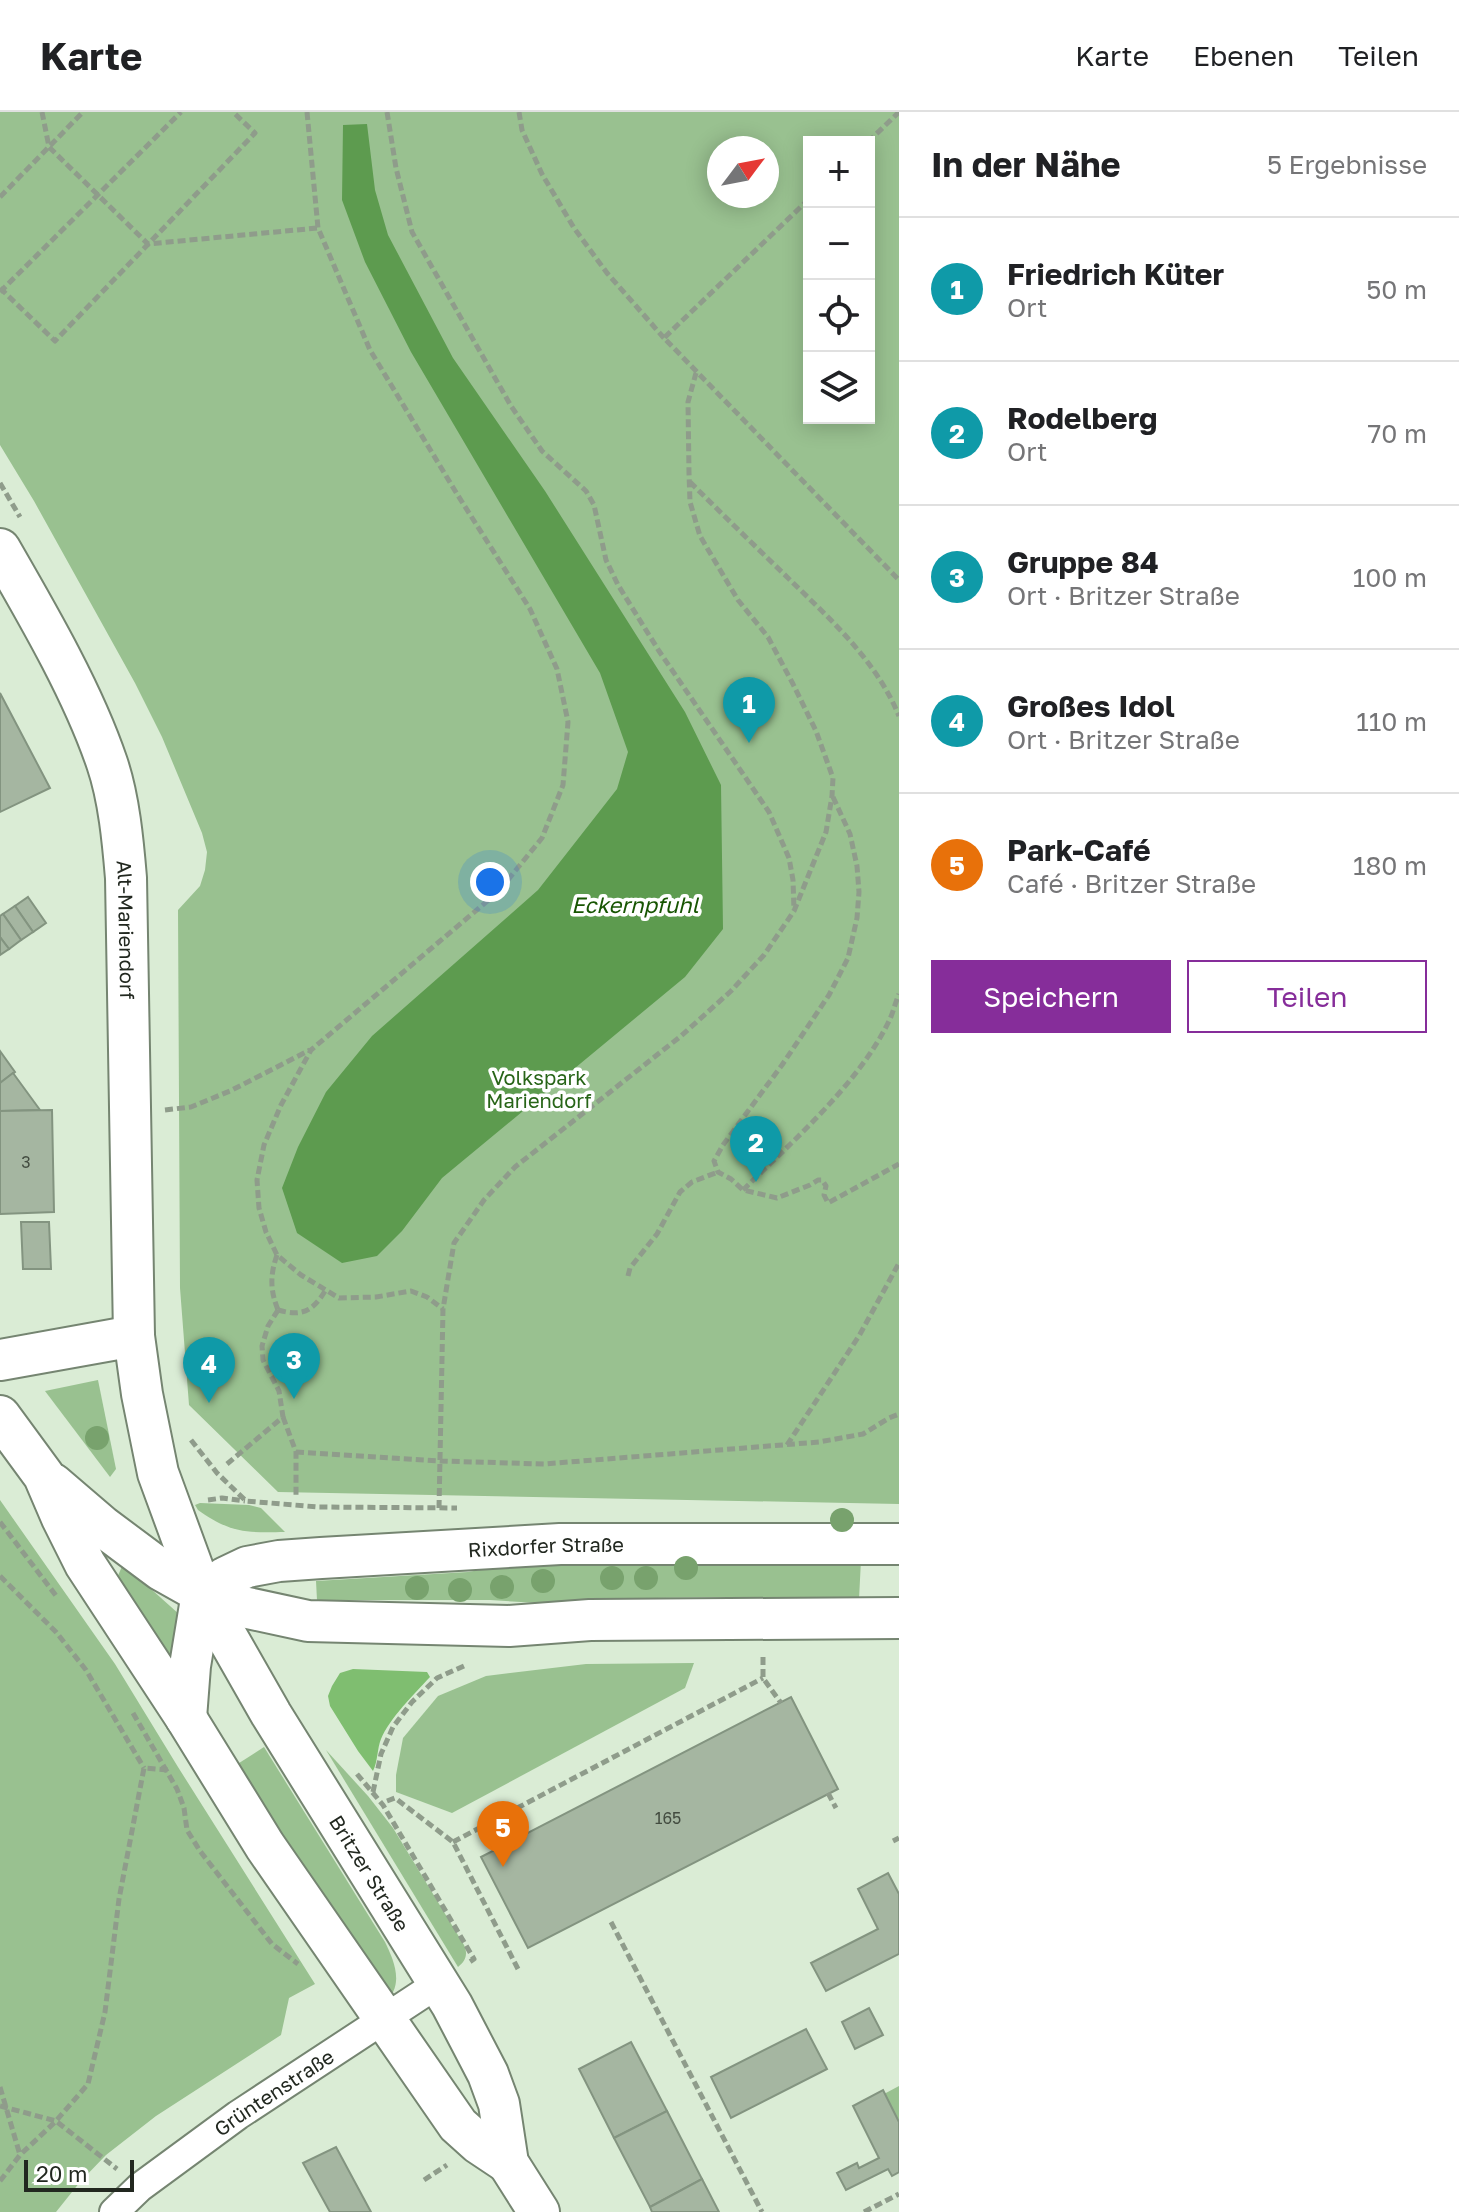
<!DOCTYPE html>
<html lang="de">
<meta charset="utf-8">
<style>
:root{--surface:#fff;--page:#f2f2f2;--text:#202124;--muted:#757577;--line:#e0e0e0;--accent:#862d9a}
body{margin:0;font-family:"Golos Text",sans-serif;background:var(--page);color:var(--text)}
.controls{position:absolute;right:24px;top:24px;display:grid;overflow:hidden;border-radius:0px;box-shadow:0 4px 20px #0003}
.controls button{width:72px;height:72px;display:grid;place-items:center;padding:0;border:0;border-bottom:2px solid var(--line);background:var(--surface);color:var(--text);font:40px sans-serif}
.compass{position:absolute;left:707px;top:24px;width:72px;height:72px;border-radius:50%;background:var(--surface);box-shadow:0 4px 20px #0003;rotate:58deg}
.scale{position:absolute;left:24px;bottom:20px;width:110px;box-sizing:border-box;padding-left:8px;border:4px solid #222820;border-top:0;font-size:22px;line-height:28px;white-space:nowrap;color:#222820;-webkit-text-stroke:6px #fff;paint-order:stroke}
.you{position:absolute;left:490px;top:770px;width:28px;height:28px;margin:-20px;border:6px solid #fff;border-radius:50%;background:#1a73e8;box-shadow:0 0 0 12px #1a73e833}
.badge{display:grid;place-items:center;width:52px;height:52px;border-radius:50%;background:var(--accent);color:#fff;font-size:26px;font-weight:700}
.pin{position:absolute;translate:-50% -66px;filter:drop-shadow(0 2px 4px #0008)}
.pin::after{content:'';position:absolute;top:42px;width:28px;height:24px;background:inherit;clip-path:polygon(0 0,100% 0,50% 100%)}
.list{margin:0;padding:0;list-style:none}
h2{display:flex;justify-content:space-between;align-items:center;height:104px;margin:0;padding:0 32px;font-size:34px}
h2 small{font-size:26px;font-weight:400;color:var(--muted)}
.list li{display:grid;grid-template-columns:52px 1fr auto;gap:24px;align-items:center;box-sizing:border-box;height:144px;padding:0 32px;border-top:2px solid var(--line)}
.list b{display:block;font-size:30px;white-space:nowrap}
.list p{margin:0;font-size:26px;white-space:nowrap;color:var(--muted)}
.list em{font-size:26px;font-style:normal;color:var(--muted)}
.actions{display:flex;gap:16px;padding:24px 32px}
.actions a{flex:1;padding:18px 0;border:2px solid var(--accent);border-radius:0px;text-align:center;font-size:28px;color:var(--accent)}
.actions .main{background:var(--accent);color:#fff}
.icon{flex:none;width:44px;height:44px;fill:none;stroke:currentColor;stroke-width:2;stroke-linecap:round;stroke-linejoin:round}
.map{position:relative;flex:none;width:899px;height:2100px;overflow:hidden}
header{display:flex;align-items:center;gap:48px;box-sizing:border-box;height:112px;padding:0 40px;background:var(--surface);border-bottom:2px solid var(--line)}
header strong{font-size:38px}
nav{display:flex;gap:44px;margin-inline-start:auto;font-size:28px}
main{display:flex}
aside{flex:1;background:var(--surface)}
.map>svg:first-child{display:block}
.green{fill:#99c190;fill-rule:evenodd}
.forest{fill:#7fbe70}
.water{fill:#5d9b4f}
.building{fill:#a5b6a1;stroke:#839480;stroke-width:2}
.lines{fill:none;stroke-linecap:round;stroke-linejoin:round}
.street-casing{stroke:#758571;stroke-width:32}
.secondary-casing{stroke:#758571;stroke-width:44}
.path{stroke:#8f9c8b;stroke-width:5;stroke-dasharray:8 4;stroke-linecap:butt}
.street{stroke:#fff;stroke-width:28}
.secondary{stroke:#fff;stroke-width:40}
.tree{fill:#78a26d}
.labels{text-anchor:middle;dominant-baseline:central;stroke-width:7;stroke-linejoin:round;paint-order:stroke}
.number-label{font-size:16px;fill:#434c40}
.street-label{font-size:20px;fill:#222820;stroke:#fff}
.park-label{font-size:20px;fill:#286518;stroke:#fff}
.water-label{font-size:22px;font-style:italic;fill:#175502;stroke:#fff}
</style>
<header>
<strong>Karte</strong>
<nav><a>Karte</a><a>Ebenen</a><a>Teilen</a></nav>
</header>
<main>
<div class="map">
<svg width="899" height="2100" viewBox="0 0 899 2100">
<rect width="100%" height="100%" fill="#daecd5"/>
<g class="green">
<path d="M 0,0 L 899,0 L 899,1392 L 278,1380 L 189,1293 L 180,1176 L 178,798 L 200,774 L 205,758 L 207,740 L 202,721 L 162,625 L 135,571 L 34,389 L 0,333 ZM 809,30 L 869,30 L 869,306 L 809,306 ZM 719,36 L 767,36 L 767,84 L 719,84 Z"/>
<polygon points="98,1268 116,1357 110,1365 45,1279"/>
<polygon points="0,1388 115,1552 178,1655 315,1872 289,1886 281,1923 156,2004 106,2043 80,2070 56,2100 0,2100"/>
<path d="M 200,1391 L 249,1393 L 261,1396 L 285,1420 C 247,1421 230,1421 198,1398 L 195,1393 Z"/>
<polygon points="569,1443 861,1448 859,1487 714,1485 598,1487 538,1491 490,1488 317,1488 316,1469 468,1460"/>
<polygon points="123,1452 189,1511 172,1548 117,1466"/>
<polygon points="694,1551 685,1576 452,1701 396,1680 396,1663 403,1626 438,1584 486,1564 586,1552"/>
<path d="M 264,1635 L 385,1830 C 392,1844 401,1865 393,1880 L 387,1880 L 284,1730 L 236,1653 Z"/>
<path d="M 326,1638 L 368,1684 L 393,1716 L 464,1833 C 468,1842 466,1849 458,1855 Z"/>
<polygon points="899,1974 899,2010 884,1982"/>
</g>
<path class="forest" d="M 353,1557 L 427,1560 L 430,1565 C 415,1581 389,1607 381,1627 C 377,1637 378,1649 373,1659 L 358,1639 L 330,1594 L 328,1584 L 332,1574 L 340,1561 Z"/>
<polygon class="water" points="367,12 375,78 388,123 453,246 545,379 685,600 721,673 723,817 685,865 442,1066 402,1119 377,1144 342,1151 297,1121 282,1076 298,1035 326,980 372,924 538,778 617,677 628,640 600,561 411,240 365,150 342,88 343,13"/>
<g class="building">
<polygon points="0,581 50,676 0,700"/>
<polygon points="28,785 46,811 33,820 15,794"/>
<polygon points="15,794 33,820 21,828 3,802"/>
<polygon points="3,802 21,828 9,837 0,825 0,804"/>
<polygon points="0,825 9,837 0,843"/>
<polygon points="0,939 15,960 0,971"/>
<polygon points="13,961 40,998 0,999 0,971"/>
<polygon points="52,998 54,1100 0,1102 0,999"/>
<polygon points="21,1110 49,1110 51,1157 23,1157"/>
<polygon points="791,1585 838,1677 528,1836 481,1745"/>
<polygon points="888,1761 899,1782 899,1842 826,1879 811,1851 878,1817 858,1777"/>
<polygon points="869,1896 883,1923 855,1937 842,1910"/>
<polygon points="806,1917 827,1957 731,2006 711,1965"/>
<polygon points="631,1930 667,1999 614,2026 579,1957"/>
<polygon points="883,1978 899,2010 899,2060 892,2064 888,2057 846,2078 837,2061 857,2051 859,2056 879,2046 853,1994"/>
<polygon points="667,1999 702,2067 650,2095 614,2026"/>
<polygon points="336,2035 371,2100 330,2100 303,2051"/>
<polygon points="702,2067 719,2100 652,2100 650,2095"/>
</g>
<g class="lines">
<defs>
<g id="street">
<path id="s1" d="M 114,2100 L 140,2075 L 238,2003 L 439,1871"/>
</g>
<g id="secondary">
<path id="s2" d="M 0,437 C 38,503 83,580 107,651 C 119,686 123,730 126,766 L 134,1224 L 142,1282 L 158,1361 L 202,1481 L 271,1602 L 452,1893 L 488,1962 L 499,1992 L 508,2051 L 539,2100"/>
<polyline points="0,1248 134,1224"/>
<polyline points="0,1304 44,1364 62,1406 85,1452 186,1606 265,1734 458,2013 478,2031 508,2051"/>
<polyline points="53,1372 102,1414 161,1458 202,1481 243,1495 308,1509 509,1514 590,1508 899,1506"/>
<path id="s3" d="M 202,1481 L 226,1465 L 247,1455 L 279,1449 L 321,1446 L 560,1432 L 899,1432"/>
<polyline points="186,1606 190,1554 202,1481"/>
</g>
</defs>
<use href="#street" class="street-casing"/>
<use href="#secondary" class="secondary-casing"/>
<g class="path">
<polyline points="42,0 49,35 148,132 318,116"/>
<polyline points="307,0 318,116 370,238 457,382 530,497 557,557 568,610 563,673 542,726 498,780 311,938 281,993 264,1033 257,1068 259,1096 266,1120 277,1143 301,1163 339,1186 376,1185 411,1179 427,1185 443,1197"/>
<polyline points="387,0 396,56 412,120 511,294 542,339 586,379 594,393 606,448 618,473 659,539 769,700 789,746 793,768 794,798"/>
<polyline points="519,0 522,18 542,62 574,116 607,161 664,226"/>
<polyline points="868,30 899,0"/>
<polyline points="0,85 83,0"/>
<polyline points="809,87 664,226 899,468"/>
<polyline points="0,176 55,229 255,21 233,0"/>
<polyline points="0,180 181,0"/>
<path d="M 690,370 C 722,402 755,434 787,465 C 830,507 876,548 899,604"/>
<polyline points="0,371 20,405"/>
<polyline points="833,685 850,722 857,754 859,780 857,806 848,846 829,883 782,953 723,1033 714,1049 718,1060 731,1067 743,1078 777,1086 810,1073 818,1068 822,1068 826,1074 824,1083 828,1091 899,1052"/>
<polyline points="165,998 191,995 230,979 310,938"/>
<path d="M 743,1078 C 792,1030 858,972 888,911 C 893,902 895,891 899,882"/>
<path d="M 277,1143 C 270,1163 270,1178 278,1198"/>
<polyline points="628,1164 630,1156 657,1122 680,1080 692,1070 718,1060"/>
<path d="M 278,1198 C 302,1205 313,1199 325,1179"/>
<polyline points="283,1305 296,1340 296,1386"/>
<polyline points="191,1328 217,1361 246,1389 318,1395 457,1396"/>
<polyline points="787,1333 859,1224 899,1151"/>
<polyline points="296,1340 441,1349 544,1352 819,1330 863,1322 889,1306 899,1302"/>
<polyline points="227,1352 283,1305 279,1279 263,1248 262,1234 268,1214 278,1198"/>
<polyline points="208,1388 222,1386 245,1389"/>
<polyline points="439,1396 443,1197 454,1131 484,1088 515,1055 681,924 731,879 764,843 794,799 826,720 832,684 833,666 816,619 793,572 768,525 738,488 700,424 690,390 689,361 688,290 696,261"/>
<polyline points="0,1410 57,1485"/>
<polyline points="0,1464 56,1520 86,1558 144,1656"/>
<polyline points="763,1545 763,1566 781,1591"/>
<polyline points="133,1601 177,1677 184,1696 187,1718 200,1739 272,1832 298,1852"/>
<polyline points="357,1662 383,1693 474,1847 468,1851"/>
<polyline points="373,1680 381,1642 393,1615 412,1590 437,1566 466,1553"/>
<polyline points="828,1681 836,1696"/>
<polyline points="387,1689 395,1686 453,1730 518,1857"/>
<polyline points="893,1729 899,1726"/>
<polyline points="453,1730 763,1566"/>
<polyline points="611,1810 762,2100"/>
<polyline points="0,1975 20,2043"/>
<polyline points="0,1994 56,2009 117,2057"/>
<polyline points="424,2068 447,2053"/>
<polyline points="0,2069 20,2043 56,2009 88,1972 105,1900 119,1787 144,1656 168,1658"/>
<polyline points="864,2100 899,2082"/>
</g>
<use href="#street" class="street"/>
<use href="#secondary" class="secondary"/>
</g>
<g class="tree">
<circle cx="97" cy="1326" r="12"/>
<circle cx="842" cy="1408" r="12"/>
<circle cx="686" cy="1456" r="12"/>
<circle cx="612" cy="1466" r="12"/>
<circle cx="646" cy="1466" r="12"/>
<circle cx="543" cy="1469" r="12"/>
<circle cx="502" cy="1475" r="12"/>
<circle cx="417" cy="1476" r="12"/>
<circle cx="460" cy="1478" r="12"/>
</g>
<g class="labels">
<g class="number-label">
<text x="26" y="1050">3</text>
<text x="668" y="1706">165</text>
</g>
<g class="street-label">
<text stroke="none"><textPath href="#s2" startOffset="408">Alt-Mariendorf</textPath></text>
<text stroke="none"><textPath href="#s3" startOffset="352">Rixdorfer Straße</textPath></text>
<text stroke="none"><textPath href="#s2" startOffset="1408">Britzer Straße</textPath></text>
<text stroke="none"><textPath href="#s1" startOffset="200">Grüntenstraße</textPath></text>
</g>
<g class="park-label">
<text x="539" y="965">Volkspark<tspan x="539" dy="23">Mariendorf</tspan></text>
</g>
<g class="water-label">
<text x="635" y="792">Eckernpfuhl</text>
</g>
</g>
</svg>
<div class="controls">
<button>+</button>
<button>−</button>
<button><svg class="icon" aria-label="locate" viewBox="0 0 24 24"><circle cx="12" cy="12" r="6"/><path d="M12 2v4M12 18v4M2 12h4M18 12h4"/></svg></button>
<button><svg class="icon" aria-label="layers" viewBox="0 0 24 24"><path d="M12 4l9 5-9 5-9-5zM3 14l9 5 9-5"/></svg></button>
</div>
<svg class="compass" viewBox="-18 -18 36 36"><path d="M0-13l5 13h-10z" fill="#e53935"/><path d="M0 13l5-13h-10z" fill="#757577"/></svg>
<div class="scale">20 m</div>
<div class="you"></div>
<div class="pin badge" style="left:749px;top:631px;background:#0f9aa8">1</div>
<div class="pin badge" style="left:756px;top:1070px;background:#0f9aa8">2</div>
<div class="pin badge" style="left:294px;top:1287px;background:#0f9aa8">3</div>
<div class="pin badge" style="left:209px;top:1291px;background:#0f9aa8">4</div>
<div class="pin badge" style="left:503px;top:1755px;background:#e8710a">5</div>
</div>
<aside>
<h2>In der Nähe<small>5 Ergebnisse</small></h2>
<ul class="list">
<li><span class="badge" style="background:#0f9aa8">1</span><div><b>Friedrich Küter</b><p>Ort</p></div><em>50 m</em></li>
<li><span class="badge" style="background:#0f9aa8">2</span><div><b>Rodelberg</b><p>Ort</p></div><em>70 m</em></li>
<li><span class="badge" style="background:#0f9aa8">3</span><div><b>Gruppe 84</b><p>Ort · Britzer Straße</p></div><em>100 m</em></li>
<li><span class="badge" style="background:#0f9aa8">4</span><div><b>Großes Idol</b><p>Ort · Britzer Straße</p></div><em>110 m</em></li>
<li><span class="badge" style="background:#e8710a">5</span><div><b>Park-Café</b><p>Café · Britzer Straße</p></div><em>180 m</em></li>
</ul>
<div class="actions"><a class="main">Speichern</a><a>Teilen</a></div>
</aside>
</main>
